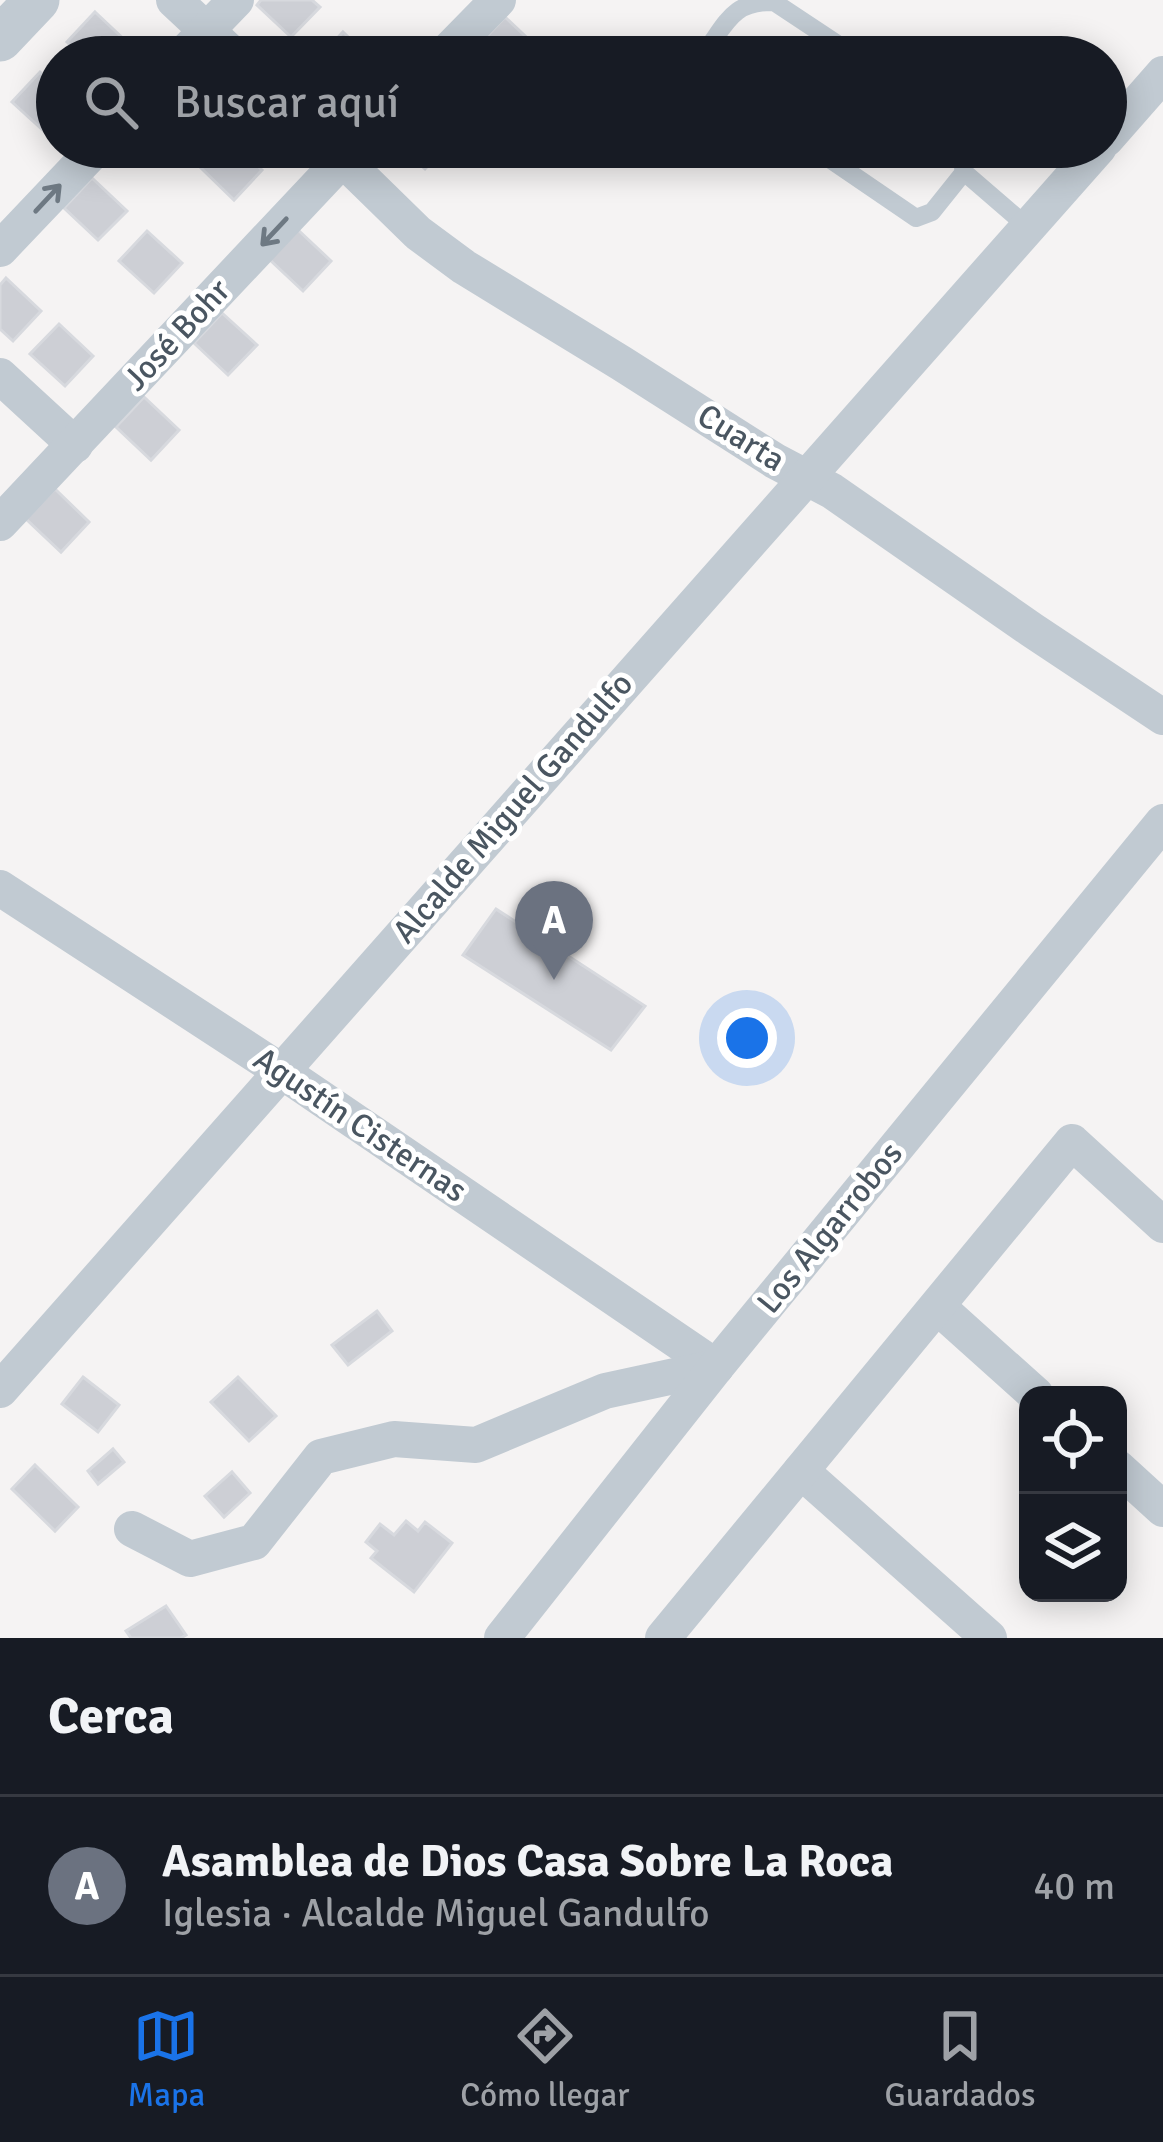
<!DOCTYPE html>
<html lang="es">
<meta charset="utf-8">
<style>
:root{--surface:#171b24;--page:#20242c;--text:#f1f3f6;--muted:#9ea1a6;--line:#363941;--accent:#1a73e8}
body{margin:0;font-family:Signika,sans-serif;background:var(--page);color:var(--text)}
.controls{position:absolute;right:36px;bottom:36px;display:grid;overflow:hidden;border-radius:24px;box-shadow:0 6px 30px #0003}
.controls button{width:108px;height:108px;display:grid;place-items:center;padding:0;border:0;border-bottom:3px solid var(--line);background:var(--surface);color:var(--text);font:60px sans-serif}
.you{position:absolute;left:747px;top:1038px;width:42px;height:42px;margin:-30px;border:9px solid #fff;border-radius:50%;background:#1a73e8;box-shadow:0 0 0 18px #1a73e833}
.badge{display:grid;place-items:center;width:78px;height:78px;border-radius:50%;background:var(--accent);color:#fff;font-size:39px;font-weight:700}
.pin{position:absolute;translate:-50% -99px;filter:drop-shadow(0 3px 6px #0008)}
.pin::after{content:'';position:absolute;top:63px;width:42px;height:36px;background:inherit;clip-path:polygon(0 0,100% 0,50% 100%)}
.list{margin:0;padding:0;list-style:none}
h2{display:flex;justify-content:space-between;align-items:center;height:156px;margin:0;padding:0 48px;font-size:51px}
h2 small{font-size:39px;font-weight:400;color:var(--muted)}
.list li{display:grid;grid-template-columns:78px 1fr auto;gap:36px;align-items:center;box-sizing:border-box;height:180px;padding:0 48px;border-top:3px solid var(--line)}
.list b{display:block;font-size:45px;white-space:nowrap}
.list p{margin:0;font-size:39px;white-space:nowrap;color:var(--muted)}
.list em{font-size:39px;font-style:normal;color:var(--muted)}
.icon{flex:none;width:66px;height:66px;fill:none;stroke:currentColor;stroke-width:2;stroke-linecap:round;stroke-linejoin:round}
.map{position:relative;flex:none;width:1163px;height:1638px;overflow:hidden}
.search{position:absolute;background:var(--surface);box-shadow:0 6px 30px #0003;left:36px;right:36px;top:36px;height:132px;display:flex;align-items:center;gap:30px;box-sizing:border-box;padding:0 42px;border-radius:66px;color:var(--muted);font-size:45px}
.sheet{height:336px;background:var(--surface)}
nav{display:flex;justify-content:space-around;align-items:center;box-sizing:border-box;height:168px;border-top:3px solid var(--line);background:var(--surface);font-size:33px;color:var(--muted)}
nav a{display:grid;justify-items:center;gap:6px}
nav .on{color:var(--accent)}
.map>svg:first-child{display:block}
.building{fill:#cdcfd5;stroke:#d7d9de;stroke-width:3}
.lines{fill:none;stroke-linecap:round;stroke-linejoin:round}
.service{stroke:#c1cad2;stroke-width:18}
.minor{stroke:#c1cad2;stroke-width:36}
.tertiary{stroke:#c1cad2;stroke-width:45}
.oneway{stroke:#6e7983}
.labels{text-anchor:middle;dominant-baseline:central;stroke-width:10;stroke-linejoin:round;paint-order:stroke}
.street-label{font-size:33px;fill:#4a5661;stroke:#fff}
</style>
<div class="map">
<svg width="1163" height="1638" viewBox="0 0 1163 1638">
<rect width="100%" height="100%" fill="#f5f3f3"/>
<g class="building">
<polygon points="261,0 312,0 320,7 291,37 257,5"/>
<polygon points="95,12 130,45 118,57 83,57 67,42"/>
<polygon points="505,17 539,49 532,57 488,57 477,47"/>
<polygon points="343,32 369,57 320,57"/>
<polygon points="40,72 57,88 57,123 47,134 12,102"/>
<polygon points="219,147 238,147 262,170 234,200 200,167"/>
<polygon points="401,147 446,147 425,169"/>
<polygon points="92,178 127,211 98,240 64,208"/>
<polygon points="297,229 331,261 303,291 269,259"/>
<polygon points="147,231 182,263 154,293 119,261"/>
<polygon points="6,278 41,311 13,341 0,329 0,285"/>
<polygon points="222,313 257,345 228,375 194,343"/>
<polygon points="59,324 93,356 65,386 30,354"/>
<polygon points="144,397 179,430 151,460 116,427"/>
<polygon points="55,489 89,522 61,552 26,519"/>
<polygon points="496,909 645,1006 611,1050 463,955"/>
<polygon points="377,1311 392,1331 348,1365 332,1345"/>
<polygon points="83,1377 119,1405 98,1432 62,1404"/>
<polygon points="238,1377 276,1416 249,1441 211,1402"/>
<polygon points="113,1449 124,1462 98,1484 88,1471"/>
<polygon points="35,1465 78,1507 55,1531 12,1489"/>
<polygon points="232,1472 250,1493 224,1517 205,1496"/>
<polygon points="406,1521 418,1531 425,1522 452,1543 414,1592 371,1558 377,1551 366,1542 380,1524 394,1535"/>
<polygon points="166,1606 186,1635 181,1638 131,1638 126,1631"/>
</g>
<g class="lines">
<g class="service">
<path d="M 704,57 L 704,53 C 727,23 732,1 774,2 L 857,57"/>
<polyline points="812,147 916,218 932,212 964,172"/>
<polyline points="959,147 964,172 1029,228"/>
</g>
<g class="minor">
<polyline points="174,0 235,57"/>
<polyline points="181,57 236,0"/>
<polyline points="442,57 498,0"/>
<polyline points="1106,139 1163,74"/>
<polyline points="330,147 418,233 464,267 621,363 775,461 832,491 1032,630 1163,717"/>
<polyline points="0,249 97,147"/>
<polyline points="0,376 75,445"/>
<polyline points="0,523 354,147"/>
<polyline points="0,888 281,1071 716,1367"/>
<polyline points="938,1307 1036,1395"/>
<polyline points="0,1390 1099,147"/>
<polyline points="1118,1468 1163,1509"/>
<polyline points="801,1471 989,1638"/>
<polyline points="132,1529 190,1559 254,1542 321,1457 394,1439 476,1445 605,1391 716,1367"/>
<polyline points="502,1638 716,1367 1163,822"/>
<polyline points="663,1638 1072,1142 1163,1225"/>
</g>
<polyline class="tertiary" points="0,39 37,0"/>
</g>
<defs><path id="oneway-shaft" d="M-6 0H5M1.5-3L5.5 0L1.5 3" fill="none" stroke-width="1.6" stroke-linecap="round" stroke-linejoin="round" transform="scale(3)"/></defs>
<g class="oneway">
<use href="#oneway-shaft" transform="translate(48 198) rotate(-47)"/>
<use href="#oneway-shaft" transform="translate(274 232) rotate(133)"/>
</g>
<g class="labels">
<g class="street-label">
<text transform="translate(177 335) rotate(-47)">José Bohr</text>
<text transform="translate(741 438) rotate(32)">Cuarta</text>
<text transform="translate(513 808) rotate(-49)">Alcalde Miguel Gandulfo</text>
<text transform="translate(360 1125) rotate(34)">Agustín Cisternas</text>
<text transform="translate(830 1228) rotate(-51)">Los Algarrobos</text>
</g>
</g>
</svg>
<div class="controls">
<button><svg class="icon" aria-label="locate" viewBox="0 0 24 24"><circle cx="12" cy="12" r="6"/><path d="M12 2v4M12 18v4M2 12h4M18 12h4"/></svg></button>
<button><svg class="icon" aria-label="layers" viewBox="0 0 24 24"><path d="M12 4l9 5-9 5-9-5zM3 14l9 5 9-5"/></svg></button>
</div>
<div class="you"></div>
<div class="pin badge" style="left:554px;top:980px;background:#6b7280">A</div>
<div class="search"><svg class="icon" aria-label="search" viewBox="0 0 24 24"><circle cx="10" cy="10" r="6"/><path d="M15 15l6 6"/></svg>Buscar aquí</div>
</div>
<section class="sheet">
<h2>Cerca<small></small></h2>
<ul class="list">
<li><span class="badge" style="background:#6b7280">A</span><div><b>Asamblea de Dios Casa Sobre La Roca</b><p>Iglesia · Alcalde Miguel Gandulfo</p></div><em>40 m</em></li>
</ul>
</section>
<nav>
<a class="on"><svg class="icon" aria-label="map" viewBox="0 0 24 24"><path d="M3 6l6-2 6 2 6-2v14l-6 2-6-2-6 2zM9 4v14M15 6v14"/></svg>Mapa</a>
<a><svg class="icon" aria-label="directions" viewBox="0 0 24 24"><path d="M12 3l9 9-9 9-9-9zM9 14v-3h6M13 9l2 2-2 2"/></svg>Cómo llegar</a>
<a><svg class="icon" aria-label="saved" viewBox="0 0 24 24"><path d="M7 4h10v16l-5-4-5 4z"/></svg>Guardados</a>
</nav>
